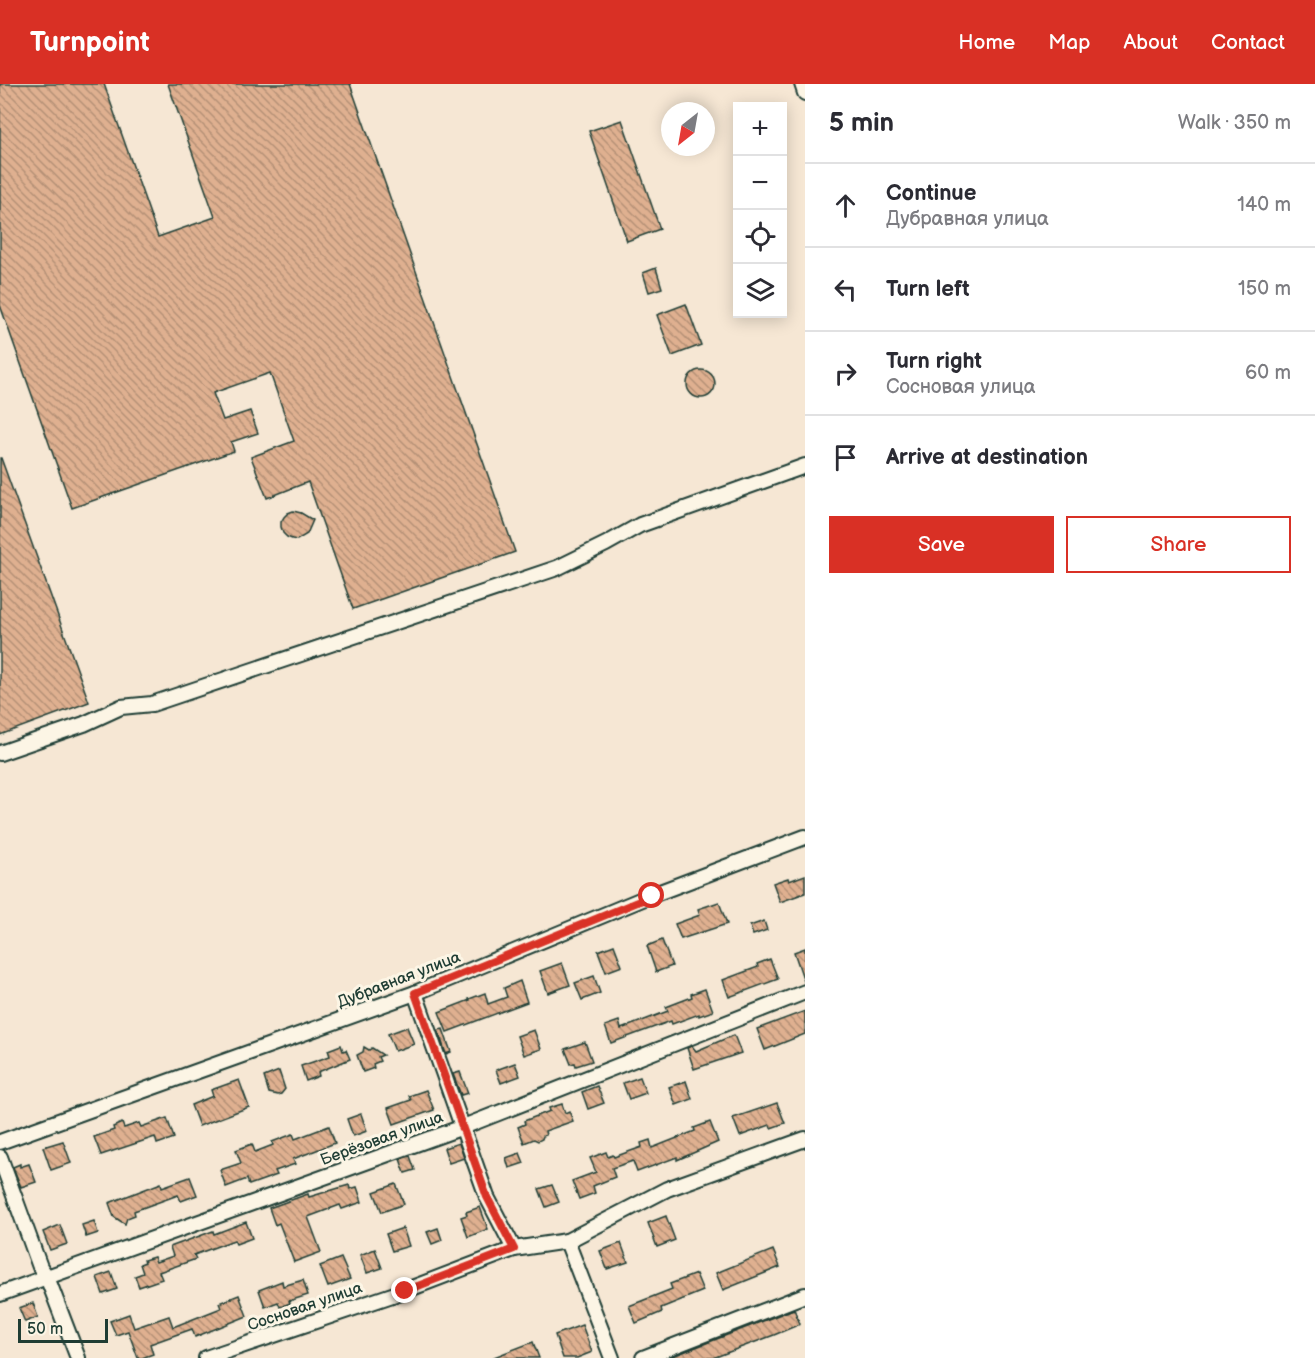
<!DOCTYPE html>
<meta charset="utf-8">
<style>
:root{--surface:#fff;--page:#f7f7f7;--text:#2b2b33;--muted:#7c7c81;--line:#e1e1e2;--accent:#d93025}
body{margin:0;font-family:"Balsamiq Sans",sans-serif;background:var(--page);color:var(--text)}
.controls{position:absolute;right:18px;top:18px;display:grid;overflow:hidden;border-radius:0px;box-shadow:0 3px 15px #0003}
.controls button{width:54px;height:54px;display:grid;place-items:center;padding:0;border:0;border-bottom:2px solid var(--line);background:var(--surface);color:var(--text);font:30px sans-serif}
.compass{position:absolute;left:661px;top:18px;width:54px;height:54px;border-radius:50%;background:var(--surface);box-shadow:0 3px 15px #0003;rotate:211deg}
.scale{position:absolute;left:18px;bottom:15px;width:90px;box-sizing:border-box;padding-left:6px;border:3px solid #1f3d34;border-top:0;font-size:16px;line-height:21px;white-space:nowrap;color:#1f3d34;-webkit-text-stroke:4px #fcf5e5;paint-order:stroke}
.stop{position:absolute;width:18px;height:18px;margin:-14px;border:4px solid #d93025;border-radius:50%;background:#fff}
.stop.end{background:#d93025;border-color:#fff;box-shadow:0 2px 6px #0008}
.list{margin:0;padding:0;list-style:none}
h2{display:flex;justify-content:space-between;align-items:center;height:78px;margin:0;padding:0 24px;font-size:26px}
h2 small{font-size:20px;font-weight:400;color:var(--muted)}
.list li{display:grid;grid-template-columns:39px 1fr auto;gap:18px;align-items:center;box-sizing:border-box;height:84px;padding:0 24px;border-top:2px solid var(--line)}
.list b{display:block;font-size:22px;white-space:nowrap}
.list p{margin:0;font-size:20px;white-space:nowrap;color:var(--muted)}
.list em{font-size:20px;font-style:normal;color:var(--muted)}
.actions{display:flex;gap:12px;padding:18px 24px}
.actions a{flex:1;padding:14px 0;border:2px solid var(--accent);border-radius:0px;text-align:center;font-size:21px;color:var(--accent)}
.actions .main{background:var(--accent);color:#fff}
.icon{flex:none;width:33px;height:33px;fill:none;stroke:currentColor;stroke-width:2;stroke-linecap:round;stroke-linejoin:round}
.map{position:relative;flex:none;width:805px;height:1274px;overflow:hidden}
header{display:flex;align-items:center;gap:36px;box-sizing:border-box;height:84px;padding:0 30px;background:var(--accent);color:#fff}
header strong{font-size:28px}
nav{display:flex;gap:33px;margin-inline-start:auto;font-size:21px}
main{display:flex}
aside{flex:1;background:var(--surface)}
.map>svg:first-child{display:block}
.building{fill:url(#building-back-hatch);stroke:#1f3d34;stroke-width:1.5}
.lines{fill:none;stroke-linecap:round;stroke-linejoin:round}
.minor-casing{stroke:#1f3d34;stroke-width:18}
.minor{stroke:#fcf5e5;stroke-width:14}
.route{stroke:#d93025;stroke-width:8}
.labels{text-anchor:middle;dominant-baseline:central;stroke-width:6;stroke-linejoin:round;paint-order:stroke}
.street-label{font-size:16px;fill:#1f3d34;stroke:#fcf5e5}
</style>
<header>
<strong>Turnpoint</strong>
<nav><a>Home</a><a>Map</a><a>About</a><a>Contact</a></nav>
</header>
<main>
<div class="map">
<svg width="805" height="1274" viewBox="0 0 805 1274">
<defs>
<pattern id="building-back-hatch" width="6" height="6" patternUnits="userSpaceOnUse" patternTransform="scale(1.5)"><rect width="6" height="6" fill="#dfb090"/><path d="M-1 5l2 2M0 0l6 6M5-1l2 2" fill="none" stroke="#b49076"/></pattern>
</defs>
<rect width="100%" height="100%" fill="#f6e7d4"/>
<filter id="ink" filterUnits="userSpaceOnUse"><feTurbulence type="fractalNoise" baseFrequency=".0167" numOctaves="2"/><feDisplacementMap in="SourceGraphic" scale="12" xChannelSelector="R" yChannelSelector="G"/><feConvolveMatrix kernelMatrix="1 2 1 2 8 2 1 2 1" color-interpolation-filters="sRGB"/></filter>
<g filter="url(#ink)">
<g class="building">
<polygon points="0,0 104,0 158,153 215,133 168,0 350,0 515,468 353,525 308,398 267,414 251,373 294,357 270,289 213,309 223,336 250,327 258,349 231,358 234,367 72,424 0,221"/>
<polygon points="622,36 660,145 627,157 589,47"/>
<polygon points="656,184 662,204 649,208 643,189"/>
<polygon points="686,220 701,261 672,272 657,231"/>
<circle cx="701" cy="300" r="14"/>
<polygon points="0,374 1,374 89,618 0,651"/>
<polygon points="293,427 301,429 313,436 307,450 297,456 292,455 287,453 283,449 281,443 281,438 284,433 288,429"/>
<polygon points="805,791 805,809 780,818 773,799 788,794 789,797"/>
<polygon points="719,818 727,840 681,855 675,840 700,831 698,825"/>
<polygon points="764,837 767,846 753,851 750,842"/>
<polygon points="662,856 672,882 656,888 647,862"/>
<polygon points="614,861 622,882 606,888 598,867"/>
<polygon points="805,864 805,896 804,897 794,868"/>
<polygon points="770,875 778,895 729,913 723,896 758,883 757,880"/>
<polygon points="562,879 570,901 548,909 540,887"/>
<polygon points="594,892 600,909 582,916 575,899"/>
<polygon points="520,897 527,918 447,948 439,928 470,916 469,915 485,909 488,920 507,913 504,904"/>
<polygon points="705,905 713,927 699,932 699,930 672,940 671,937 611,959 605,942 619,937 621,945 668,927 666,923 692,913 691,910"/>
<polygon points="805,927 805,950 765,966 757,945"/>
<polygon points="407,943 414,960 395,967 388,950"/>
<polygon points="443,945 451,968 446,970 438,946"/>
<polygon points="534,946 541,965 524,971 517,952"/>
<polygon points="734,951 741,969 694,985 687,964 692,962 696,967"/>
<polygon points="585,958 592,977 576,982 575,979 571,980 565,965"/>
<polygon points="341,961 343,967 346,966 350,975 318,988 319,992 306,997 301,982 330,972 328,966"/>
<polygon points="364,963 369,966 372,964 383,971 378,973 380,977 373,980 374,984 363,988 357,971 363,968"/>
<polygon points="515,979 520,992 501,999 496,986"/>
<polygon points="279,987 285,1005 281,1010 278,1011 269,1009 264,993"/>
<polygon points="460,988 468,1009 461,1011 453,990"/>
<polygon points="640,993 646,1009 629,1015 623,999"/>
<polygon points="239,996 249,1023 199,1042 191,1021 213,1012 211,1006"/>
<polygon points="686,997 692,1015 676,1021 669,1003"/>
<polygon points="597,1002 604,1019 588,1025 582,1008"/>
<polygon points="426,1006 434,1026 394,1040 388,1024 411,1016 409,1012"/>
<polygon points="777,1019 785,1039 771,1044 770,1041 740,1052 733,1034"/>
<polygon points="562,1020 565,1029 569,1027 573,1037 545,1047 546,1051 543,1052 542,1055 538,1057 534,1055 524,1059 518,1043 525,1040 524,1037 550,1027 549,1024"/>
<polygon points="361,1030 367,1047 353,1052 347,1035"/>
<polygon points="167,1034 174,1054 157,1060 155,1053 101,1071 94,1053 114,1046 113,1043 122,1039 124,1044 139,1039 141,1043"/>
<polygon points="710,1038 718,1058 677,1076 677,1073 637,1088 633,1077 612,1084 615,1093 593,1102 595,1109 579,1115 572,1097 596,1088 590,1074 606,1068 608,1073 613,1071 614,1073 642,1063 641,1059 650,1056 652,1064 695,1047 694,1044"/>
<polygon points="329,1042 335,1059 293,1075 295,1080 275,1087 277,1091 249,1101 247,1095 226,1103 220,1086 241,1079 236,1066 252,1060 255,1068 273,1061 272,1058 293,1050 295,1055"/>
<polygon points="63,1057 71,1079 51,1086 43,1063"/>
<polygon points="459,1059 464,1074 449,1079 444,1064"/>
<polygon points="520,1069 524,1079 509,1084 506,1074"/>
<polygon points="410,1072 415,1086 405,1089 400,1075"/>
<polygon points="20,1080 20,1083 29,1080 36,1098 21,1103 13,1083"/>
<polygon points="190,1093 197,1111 181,1117 178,1111 134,1127 135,1131 127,1134 125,1140 114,1133 109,1119 161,1099 162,1103"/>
<polygon points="396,1100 404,1120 382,1128 374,1108"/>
<polygon points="349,1101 350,1105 357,1103 362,1118 342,1125 340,1121 308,1133 321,1168 294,1178 279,1139 275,1141 269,1124 308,1110 309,1113"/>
<polygon points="552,1101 559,1118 546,1123 539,1105"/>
<polygon points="480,1123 488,1145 468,1153 461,1133 467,1131 466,1128"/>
<polygon points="666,1132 675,1156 657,1163 648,1139"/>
<polygon points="94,1137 98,1149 86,1153 82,1141"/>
<polygon points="246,1138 252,1154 236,1160 234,1156 194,1171 196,1175 159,1188 162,1195 139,1203 135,1192 143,1189 140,1180 145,1178 144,1176 154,1173 156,1178 173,1172 170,1163 213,1147 214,1150"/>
<polygon points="60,1141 67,1160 50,1166 43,1148"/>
<polygon points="403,1144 409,1162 392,1167 386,1150"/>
<polygon points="438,1144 442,1156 432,1160 427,1148"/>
<polygon points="621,1159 628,1178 607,1185 600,1167"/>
<polygon points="375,1165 382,1184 367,1189 360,1171"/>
<polygon points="773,1166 780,1183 723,1206 716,1189"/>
<polygon points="341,1174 350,1195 328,1203 320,1182"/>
<polygon points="111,1188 117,1205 103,1210 97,1193"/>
<polygon points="696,1190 703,1207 661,1224 662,1228 636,1239 629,1222 672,1205 670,1200"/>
<polygon points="303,1196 308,1211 289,1217 290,1219 280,1223 278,1218 265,1223 259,1206 282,1197 283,1202"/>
<polygon points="239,1211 247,1232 195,1253 192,1245 150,1260 153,1270 142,1274 138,1274 128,1247 116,1251 110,1237 129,1230 134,1244 169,1232 173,1243 221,1224 219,1219"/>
<polygon points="33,1219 38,1233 25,1238 19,1224"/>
<polygon points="794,1225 800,1240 774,1251 713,1274 668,1274"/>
<polygon points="582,1241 592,1268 577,1274 563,1274 555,1251"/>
<polygon points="533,1258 539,1274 494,1274 494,1273"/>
</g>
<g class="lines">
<defs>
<g id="minor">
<polyline points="802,0 805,9"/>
<polyline points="0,669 84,640 121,623 152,620 557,484 606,460 640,441 805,382"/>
<polyline points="415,909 487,1113 514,1165 567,1157 612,1274"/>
<polyline points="0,1058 415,909 652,811 805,753"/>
<polyline points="0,1073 40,1183 47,1193 78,1274"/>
<polyline points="567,1157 667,1105 805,1055"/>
<polyline points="0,1210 463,1043 805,908"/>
<polyline points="206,1274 404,1207 514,1165"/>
<polyline points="643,1274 805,1211"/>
</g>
</defs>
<use href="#minor" class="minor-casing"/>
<use href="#minor" class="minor"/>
</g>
</g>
<g class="lines" filter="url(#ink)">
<polyline class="route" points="405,1207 514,1165 487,1113 415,909 652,812"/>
</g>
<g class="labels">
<g class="street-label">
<text transform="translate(399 896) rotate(-21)">Дубравная улица</text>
<text transform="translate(382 1055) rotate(-20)">Берёзовая улица</text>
<text transform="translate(305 1223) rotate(-19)">Сосновая улица</text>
</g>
</g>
</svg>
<div class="controls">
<button>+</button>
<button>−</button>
<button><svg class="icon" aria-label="locate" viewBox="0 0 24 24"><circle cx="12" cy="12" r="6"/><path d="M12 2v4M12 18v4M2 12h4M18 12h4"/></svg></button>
<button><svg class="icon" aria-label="layers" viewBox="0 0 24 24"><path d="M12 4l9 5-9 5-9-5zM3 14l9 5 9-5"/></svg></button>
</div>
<svg class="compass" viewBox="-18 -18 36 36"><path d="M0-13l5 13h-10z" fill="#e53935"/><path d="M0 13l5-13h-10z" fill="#7c7c81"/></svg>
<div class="scale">50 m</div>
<div class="stop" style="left:652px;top:812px"></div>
<div class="stop end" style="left:405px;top:1207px"></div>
</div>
<aside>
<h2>5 min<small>Walk · 350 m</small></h2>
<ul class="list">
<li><svg class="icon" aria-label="ahead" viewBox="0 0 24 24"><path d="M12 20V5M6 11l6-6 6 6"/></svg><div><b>Continue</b><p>Дубравная улица</p></div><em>140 m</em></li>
<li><svg class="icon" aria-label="left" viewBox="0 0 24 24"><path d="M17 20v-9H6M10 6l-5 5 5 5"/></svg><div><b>Turn left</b></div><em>150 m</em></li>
<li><svg class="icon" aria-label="right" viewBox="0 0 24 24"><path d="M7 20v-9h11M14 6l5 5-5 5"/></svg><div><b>Turn right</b><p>Сосновая улица</p></div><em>60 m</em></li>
<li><svg class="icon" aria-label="arrive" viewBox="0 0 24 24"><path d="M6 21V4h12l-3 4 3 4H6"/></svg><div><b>Arrive at destination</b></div></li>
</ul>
<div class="actions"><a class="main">Save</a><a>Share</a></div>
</aside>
</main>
